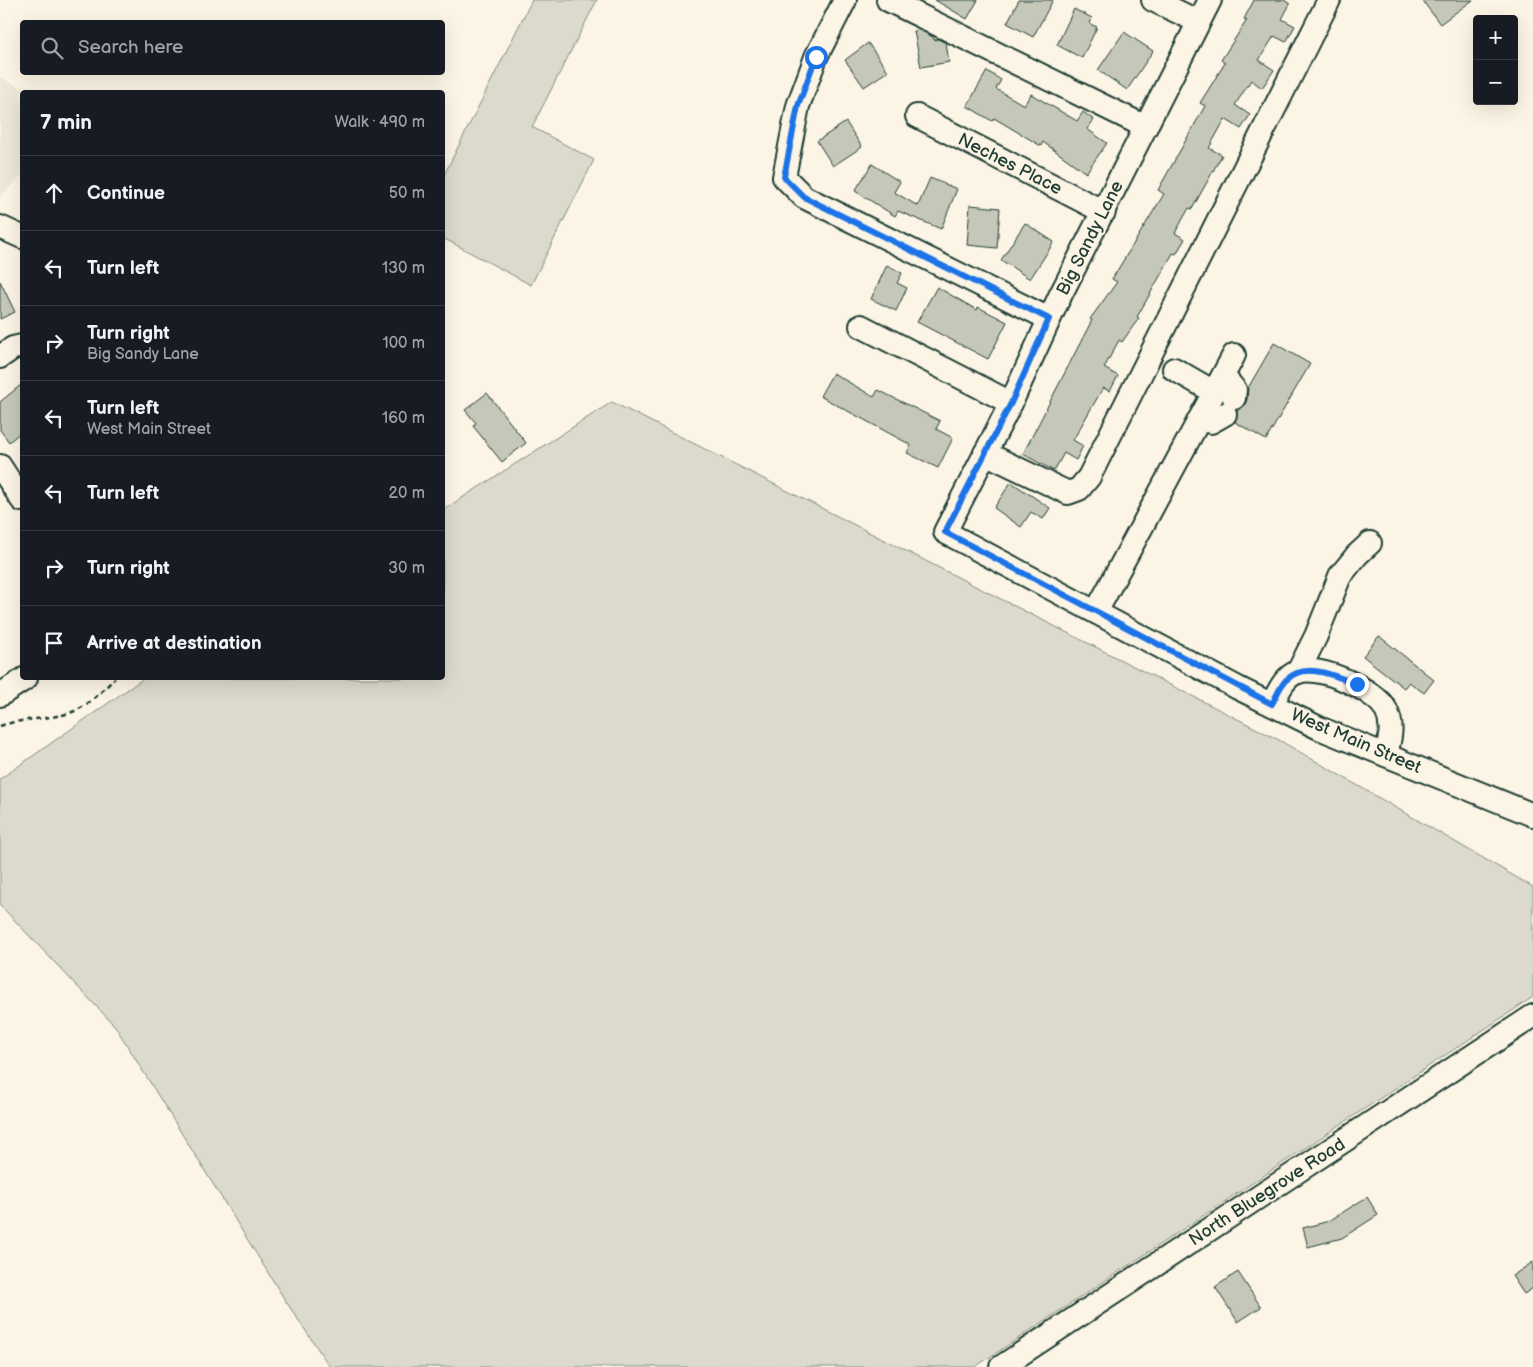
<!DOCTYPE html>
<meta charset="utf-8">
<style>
:root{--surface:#171b24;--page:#20242c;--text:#f1f3f6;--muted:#9ea1a6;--line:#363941}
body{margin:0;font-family:"Balsamiq Sans",sans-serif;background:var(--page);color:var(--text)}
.controls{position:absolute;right:15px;top:15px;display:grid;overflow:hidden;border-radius:5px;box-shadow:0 5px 20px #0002}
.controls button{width:45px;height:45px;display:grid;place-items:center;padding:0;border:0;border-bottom:1px solid var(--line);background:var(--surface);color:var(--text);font:25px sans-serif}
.stop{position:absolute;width:15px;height:15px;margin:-11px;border:4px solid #1a73e8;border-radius:50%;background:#fff}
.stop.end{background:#1a73e8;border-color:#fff;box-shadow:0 1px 5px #0008}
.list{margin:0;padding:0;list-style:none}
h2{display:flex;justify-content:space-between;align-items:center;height:65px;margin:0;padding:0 20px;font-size:21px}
h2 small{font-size:16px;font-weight:400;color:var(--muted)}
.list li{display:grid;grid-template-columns:32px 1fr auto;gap:15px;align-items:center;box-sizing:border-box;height:75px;padding:0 20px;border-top:1px solid var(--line)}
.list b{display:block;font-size:19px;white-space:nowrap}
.list p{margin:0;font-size:16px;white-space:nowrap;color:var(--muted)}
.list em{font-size:16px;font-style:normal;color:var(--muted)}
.icon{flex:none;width:28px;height:28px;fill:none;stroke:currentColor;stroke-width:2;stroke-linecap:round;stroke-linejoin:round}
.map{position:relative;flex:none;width:1533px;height:1367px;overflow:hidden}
.search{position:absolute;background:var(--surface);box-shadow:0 5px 20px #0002;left:20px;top:20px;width:425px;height:55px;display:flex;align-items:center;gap:12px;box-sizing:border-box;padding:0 18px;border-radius:5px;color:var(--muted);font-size:19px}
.panel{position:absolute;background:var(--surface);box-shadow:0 5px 20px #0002;left:20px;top:90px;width:425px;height:590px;border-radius:5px}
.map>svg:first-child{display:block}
.built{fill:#ece7d8}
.green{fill:#dcdacc;stroke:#7e8c80}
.building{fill:#c5c7b9;stroke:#1f3d34}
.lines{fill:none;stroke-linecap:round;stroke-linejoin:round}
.minor-casing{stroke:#1f3d34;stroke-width:26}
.path{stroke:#1f3d34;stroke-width:2.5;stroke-dasharray:5 4;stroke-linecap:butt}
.minor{stroke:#fcf5e5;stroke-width:22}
.route{stroke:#1a73e8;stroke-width:6}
.labels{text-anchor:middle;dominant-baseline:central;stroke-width:4;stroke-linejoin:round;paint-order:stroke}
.street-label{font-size:18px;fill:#1f3d34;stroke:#fcf5e5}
</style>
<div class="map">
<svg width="1533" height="1367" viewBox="0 0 1533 1367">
<rect width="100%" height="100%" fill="#fcf5e5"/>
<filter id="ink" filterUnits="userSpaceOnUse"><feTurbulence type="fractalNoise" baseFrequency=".02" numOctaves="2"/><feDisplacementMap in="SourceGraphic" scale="10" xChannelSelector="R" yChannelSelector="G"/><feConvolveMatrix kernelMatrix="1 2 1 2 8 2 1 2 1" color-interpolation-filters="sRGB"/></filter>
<g filter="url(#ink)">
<polygon class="built" points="0,77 29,92 22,92 22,175 0,197"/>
<g class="green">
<polygon points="532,0 597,0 532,127 594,160 531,285 443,238 443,177"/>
<polygon points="612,402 1279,740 1533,887 1533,997 975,1367 330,1367 285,1300 115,1026 0,905 0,779 144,678 442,678 443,510"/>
</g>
<g class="building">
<polygon points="935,0 978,0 967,19"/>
<polygon points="1019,0 1053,0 1033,37 1007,23"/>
<polygon points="1254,0 1284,0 1290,4 1282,19 1295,26 1286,42 1274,36 1259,60 1274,70 1262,88 1251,80 1235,105 1250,115 1241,129 1225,119 1209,148 1222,155 1192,209 1189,208 1175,233 1185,239 1176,254 1173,253 1137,317 1139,318 1122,342 1119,340 1104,368 1118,376 1110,391 1103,388 1073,440 1083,446 1076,460 1064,453 1054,471 1023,454 1092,320 1090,319 1117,282 1112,279 1164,194 1158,190 1205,106 1200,103 1225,63 1221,60 1247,20 1244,19"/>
<polygon points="1422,0 1473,0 1440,24"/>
<polygon points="1074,9 1092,18 1090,24 1097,27 1082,58 1057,45"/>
<polygon points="919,30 933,37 934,40 938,39 946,43 949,62 921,67 914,31"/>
<polygon points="1124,32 1153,51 1127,90 1098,70"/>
<polygon points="868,43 888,71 864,87 845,60"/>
<polygon points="987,71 1001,80 996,89 1024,105 1031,94 1077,121 1083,112 1094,120 1087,129 1107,143 1086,173 1043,142 1041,146 994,118 992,121 967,106"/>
<polygon points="846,122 862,147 833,166 817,141"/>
<polygon points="872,164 900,182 894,192 918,206 930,178 957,189 941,229 898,211 895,216 855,191"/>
<polygon points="970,205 1000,208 997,248 967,245"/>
<polygon points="1025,223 1054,242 1030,279 1001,260"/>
<polygon points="887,265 902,273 897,283 907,288 896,311 871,299"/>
<polygon points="0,281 15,312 0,319"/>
<polygon points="937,287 977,310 978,307 1007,322 988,359 917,322"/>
<polygon points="1274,343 1310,364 1266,440 1235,422 1237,410 1244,406 1247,400 1248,388"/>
<polygon points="833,373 874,397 878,390 940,421 936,429 953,438 938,468 907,453 911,445 820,396"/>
<polygon points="22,384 22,431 9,442 0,430 0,402"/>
<polygon points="487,393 526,443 502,462 473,426 476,423 465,410"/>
<polygon points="1011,482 1050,508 1043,519 1031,512 1021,527 994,508"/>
<polygon points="1379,636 1434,680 1424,693 1409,682 1404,688 1363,656"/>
<polygon points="1367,1197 1378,1215 1342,1238 1308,1247 1303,1228 1329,1221"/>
<polygon points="1533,1262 1533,1288 1524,1294 1512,1276"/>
<polygon points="1238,1272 1261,1307 1238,1322 1215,1287"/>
</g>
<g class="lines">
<defs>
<g id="minor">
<polyline points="845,0 816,57 798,106 784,177 804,197 1049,319"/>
<polyline points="888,0 1146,127"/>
<polyline points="1153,0 1199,22"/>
<polyline points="1210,0 1059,298 1011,403 945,532 1238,688 1319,728 1533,815"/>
<polyline points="917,116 1104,212"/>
<polyline points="0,227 22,237"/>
<polyline points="861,326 1011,403"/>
<polyline points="0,357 13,348 22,346"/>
<polyline points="1174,369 1214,392"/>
<polyline points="1223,376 1235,390 1234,398"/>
<polyline points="1199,420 1211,422 1225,414"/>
<polyline points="985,453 1068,493 1079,489 1089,477 1329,0"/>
<polyline points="0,466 22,500"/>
<polyline points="1096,612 1234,355"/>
<polyline points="1298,672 1316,636 1340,576 1357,555 1370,543"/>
<polyline points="0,695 26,678"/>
<path d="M 1272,704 C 1278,693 1284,676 1298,672 C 1319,664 1376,690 1386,710 C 1394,726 1390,738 1386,755"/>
<polyline points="1001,1367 1533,1016"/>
</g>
</defs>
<use href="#minor" class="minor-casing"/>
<path class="path" d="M 0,726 C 23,718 47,720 69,713 C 87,708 102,691 115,678"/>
<use href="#minor" class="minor"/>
</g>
</g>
<g class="lines" filter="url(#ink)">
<path class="route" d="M 816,57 L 798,106 L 784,177 L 804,197 L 1049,319 L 1011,403 L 945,532 L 1272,704 C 1276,697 1280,686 1286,680 C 1306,661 1335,676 1357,684"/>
</g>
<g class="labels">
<g class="street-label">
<text transform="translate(1010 164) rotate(27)">Neches Place</text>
<text transform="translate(1090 238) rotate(-63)">Big Sandy Lane</text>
<text transform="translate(1356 741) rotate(23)">West Main Street</text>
<text transform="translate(1267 1192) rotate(-33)">North Bluegrove Road</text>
</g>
</g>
</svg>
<div class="controls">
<button>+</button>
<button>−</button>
</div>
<div class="stop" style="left:816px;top:57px"></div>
<div class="stop end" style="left:1357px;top:684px"></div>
<div class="search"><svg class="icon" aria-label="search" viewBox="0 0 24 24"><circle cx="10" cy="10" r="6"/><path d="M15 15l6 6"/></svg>Search here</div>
<section class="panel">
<h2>7 min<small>Walk · 490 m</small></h2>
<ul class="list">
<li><svg class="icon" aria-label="ahead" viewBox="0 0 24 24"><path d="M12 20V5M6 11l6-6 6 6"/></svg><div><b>Continue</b></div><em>50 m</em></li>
<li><svg class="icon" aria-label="left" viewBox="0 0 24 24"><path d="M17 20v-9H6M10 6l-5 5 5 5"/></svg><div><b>Turn left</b></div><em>130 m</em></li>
<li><svg class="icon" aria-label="right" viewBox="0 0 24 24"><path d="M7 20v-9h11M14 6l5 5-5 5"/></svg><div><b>Turn right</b><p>Big Sandy Lane</p></div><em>100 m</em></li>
<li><svg class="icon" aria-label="left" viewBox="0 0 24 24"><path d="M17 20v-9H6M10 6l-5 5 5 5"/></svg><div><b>Turn left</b><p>West Main Street</p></div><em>160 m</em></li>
<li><svg class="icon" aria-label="left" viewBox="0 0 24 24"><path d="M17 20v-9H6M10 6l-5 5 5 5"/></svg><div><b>Turn left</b></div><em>20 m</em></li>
<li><svg class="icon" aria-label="right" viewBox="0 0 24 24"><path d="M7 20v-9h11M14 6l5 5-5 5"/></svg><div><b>Turn right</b></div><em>30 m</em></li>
<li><svg class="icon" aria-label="arrive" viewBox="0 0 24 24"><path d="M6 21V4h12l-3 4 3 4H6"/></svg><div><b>Arrive at destination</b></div></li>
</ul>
</section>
</div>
